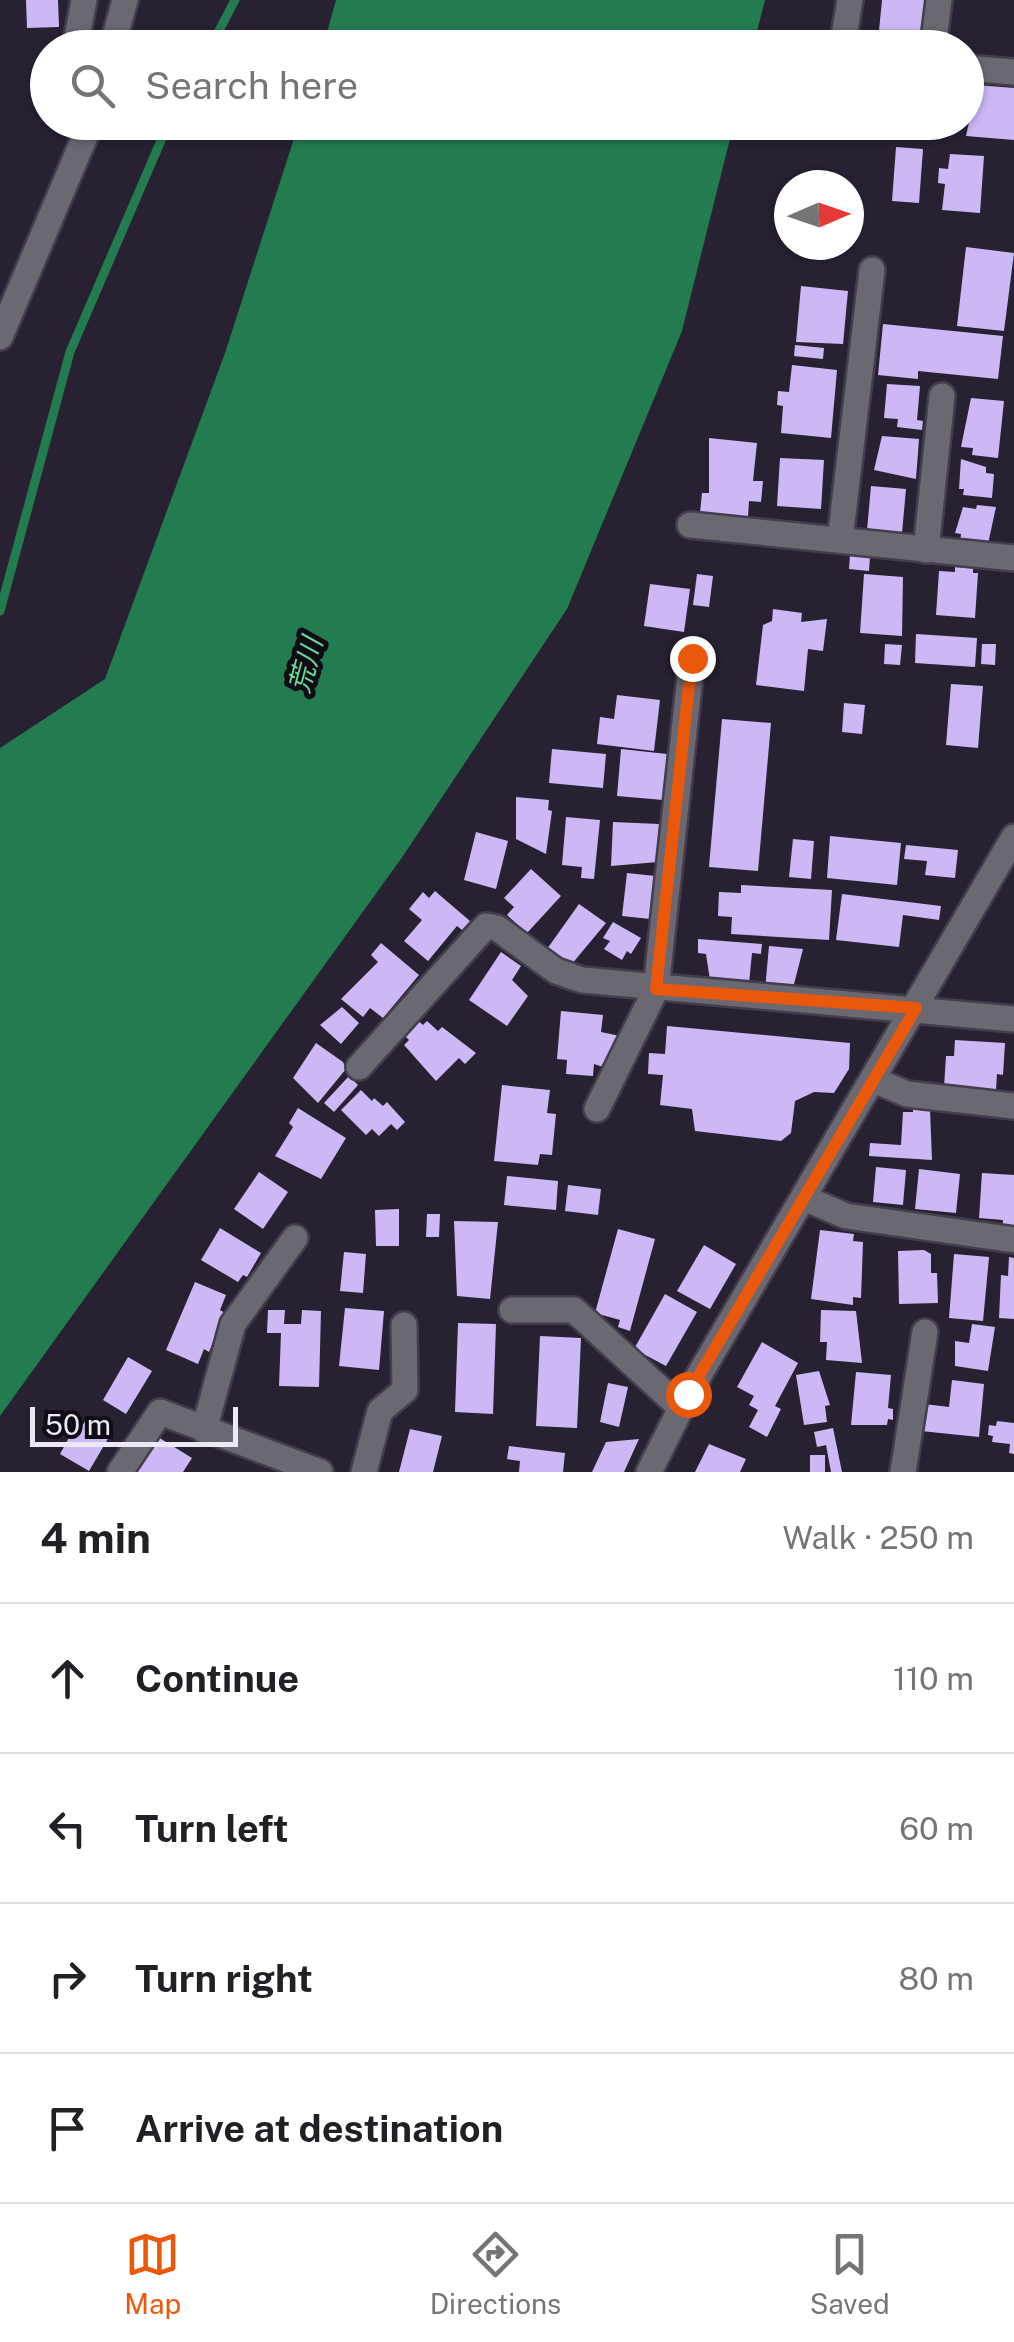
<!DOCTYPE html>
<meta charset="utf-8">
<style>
:root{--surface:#fff;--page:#f6f6f6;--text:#202124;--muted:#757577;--line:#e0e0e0;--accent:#ea580c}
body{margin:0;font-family:"Public Sans","Noto Sans JP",sans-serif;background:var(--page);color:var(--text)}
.compass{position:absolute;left:774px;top:170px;width:90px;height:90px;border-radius:50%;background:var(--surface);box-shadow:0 2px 8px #0004;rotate:88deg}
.scale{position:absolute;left:30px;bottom:25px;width:208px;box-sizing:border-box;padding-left:10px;border:5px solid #ece9f5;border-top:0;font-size:28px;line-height:35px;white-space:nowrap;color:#ece9f5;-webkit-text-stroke:8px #0f0c14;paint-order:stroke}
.stop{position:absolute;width:30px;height:30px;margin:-22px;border:8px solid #ea580c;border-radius:50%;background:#fff}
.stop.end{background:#ea580c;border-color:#fff;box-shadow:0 2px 10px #0008}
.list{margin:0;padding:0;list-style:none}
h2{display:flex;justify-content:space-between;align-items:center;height:130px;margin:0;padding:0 40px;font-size:42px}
h2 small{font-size:32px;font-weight:400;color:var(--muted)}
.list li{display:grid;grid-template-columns:65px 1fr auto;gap:30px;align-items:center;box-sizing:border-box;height:150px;padding:0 40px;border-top:2px solid var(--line)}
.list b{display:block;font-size:38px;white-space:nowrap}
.list em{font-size:32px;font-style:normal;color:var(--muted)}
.icon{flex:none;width:55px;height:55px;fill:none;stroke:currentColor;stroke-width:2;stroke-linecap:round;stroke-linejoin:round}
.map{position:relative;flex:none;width:1014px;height:1472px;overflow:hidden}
.search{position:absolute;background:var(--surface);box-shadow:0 2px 8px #0004;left:30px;right:30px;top:30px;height:110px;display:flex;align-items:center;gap:25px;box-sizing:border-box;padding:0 35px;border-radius:55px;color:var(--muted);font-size:38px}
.sheet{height:730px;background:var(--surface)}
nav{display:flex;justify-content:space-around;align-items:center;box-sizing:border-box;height:140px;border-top:2px solid var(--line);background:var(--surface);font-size:28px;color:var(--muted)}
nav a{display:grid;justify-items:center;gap:5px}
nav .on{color:var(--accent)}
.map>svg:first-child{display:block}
.water{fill:#227c4f}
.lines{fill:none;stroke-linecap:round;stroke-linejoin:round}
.stream{stroke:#227c4f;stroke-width:9}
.building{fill:#cdb8f6}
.minor-casing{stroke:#433d4d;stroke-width:30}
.minor{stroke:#6a6871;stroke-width:25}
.route{stroke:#ea580c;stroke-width:12}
.labels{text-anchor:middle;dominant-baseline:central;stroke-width:10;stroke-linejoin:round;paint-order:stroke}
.water-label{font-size:28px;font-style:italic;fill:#67da9a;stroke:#0f0c14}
</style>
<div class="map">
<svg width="1014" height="1472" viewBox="0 0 1014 1472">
<rect width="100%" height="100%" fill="#272132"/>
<g class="water">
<polygon points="336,0 765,0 753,47 323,47"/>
<polygon points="299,123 734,123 682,331 567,609 403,856 0,1416 0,748 105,679 225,353"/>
</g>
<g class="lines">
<g class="stream">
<polyline points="210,48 235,0"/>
<polyline points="0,611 70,352 169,122"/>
</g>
</g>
<g class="building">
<polygon points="26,0 58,0 59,27 27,28"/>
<polygon points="882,0 931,0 926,46 878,41"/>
<polygon points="977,85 1014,88 1014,140 966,136"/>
<polygon points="896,147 923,149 919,203 892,201"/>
<polygon points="950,154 984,156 980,213 942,210 945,184 938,183 939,168 948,169"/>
<polygon points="966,247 1014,253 1004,331 957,326"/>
<polygon points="801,286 848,291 843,344 796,342"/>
<polygon points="883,324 1003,336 998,379 918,371 918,379 878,375"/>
<polygon points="795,345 824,348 823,359 794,356"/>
<polygon points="792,365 837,370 831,438 781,433 783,406 777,405 778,391 789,392"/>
<polygon points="887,384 920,386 917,420 923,421 922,430 897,427 898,419 884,418"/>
<polygon points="971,398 1004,401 998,458 972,455 973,448 961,447"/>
<polygon points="882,436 919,439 916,479 874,470"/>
<polygon points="709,438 757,443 753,481 763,481 761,502 749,501 748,517 700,513 702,493 709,493"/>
<polygon points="780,458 824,460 821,509 777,506"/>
<polygon points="961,459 986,467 986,473 994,474 992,498 963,495 964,489 959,489"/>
<polygon points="871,486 906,489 902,533 867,530"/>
<polygon points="977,505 996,507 988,544 960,542 961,534 955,533 963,507 976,509"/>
<polygon points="850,555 870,557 869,571 849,569"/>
<polygon points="955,567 973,568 973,573 978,573 975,618 936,615 939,571 955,572"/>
<polygon points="697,574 713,576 709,607 693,605"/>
<polygon points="864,574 903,577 902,636 860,633"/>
<polygon points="650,584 690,589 684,632 644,626"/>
<polygon points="773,609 802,613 801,622 827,619 823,651 808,649 804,691 756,685 763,625 772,621"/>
<polygon points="916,634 977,638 975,667 915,663"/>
<polygon points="885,644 902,645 900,665 884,664"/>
<polygon points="982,644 996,644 995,665 981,664"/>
<polygon points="951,684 983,686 978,748 946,745"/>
<polygon points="617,695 660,700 654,751 597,744 600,717 614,719"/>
<polygon points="844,703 865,705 862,734 842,732"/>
<polygon points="722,719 771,723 758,871 709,867"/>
<polygon points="552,749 606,754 603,788 549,783"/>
<polygon points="621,749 667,754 663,800 617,796"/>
<polygon points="516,797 549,800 548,810 552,811 546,854 516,839"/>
<polygon points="566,817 600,820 594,879 581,878 582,867 562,865"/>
<polygon points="613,822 659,824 658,862 611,866"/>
<polygon points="476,832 508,841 496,889 464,880"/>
<polygon points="830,836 901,843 897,885 827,878"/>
<polygon points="793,839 814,841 811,879 789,877"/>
<polygon points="906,845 958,850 955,878 925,875 927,861 904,859"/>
<polygon points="531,869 561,896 527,933 507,915 514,907 504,898"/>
<polygon points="627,873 655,876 650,919 622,916"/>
<polygon points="741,885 832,890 829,940 731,934 732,917 718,916 719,892 741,893"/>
<polygon points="435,891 470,921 462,930 457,926 428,961 404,941 422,920 409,909 423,892 429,898"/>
<polygon points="842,894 941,906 939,920 903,915 899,947 836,940"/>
<polygon points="579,904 606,923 571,965 547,949"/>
<polygon points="613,922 641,938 631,954 627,951 622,960 604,949 610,941 603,938"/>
<polygon points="698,939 762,944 761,954 752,953 749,983 710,980 706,954 698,953"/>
<polygon points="381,943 419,975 383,1018 370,1008 363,1017 341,999 378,962 371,955"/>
<polygon points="769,946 803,949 792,992 765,990"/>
<polygon points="501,952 521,966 512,980 528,996 507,1026 469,1000"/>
<polygon points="342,1007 359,1023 341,1044 320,1025"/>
<polygon points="561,1011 603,1015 601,1032 620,1036 606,1068 594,1064 593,1076 566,1074 567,1060 557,1059"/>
<polygon points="418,1021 423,1025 427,1021 438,1031 442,1027 476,1053 465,1064 459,1058 436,1081 404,1045 409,1040 404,1035"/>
<polygon points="667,1026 850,1043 849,1069 834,1093 814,1092 795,1101 791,1133 781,1141 695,1131 692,1109 660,1105 663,1075 648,1074 649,1053 665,1054"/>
<polygon points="955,1040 1005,1043 1003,1075 997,1074 996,1090 944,1087 946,1056 954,1056"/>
<polygon points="316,1043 343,1062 346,1069 318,1103 293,1078"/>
<polygon points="349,1076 358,1085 334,1112 324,1103"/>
<polygon points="502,1085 550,1090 547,1113 556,1114 552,1155 540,1154 538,1165 494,1161"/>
<polygon points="361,1090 372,1101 374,1098 383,1106 387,1102 405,1122 397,1130 391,1124 379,1136 372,1129 366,1135 341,1110"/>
<polygon points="298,1108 346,1138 321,1179 275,1156 293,1127 289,1123"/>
<polygon points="913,1108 930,1109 932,1160 869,1156 870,1143 901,1145 903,1112 913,1112"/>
<polygon points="876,1167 906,1170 903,1205 873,1202"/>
<polygon points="919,1169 960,1174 956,1213 915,1209"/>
<polygon points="259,1172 288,1192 263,1229 234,1209"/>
<polygon points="982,1173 1014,1175 1014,1234 1002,1233 1003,1220 979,1218"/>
<polygon points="507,1176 558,1181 556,1210 504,1205"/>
<polygon points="568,1185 601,1189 598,1215 565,1211"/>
<polygon points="399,1209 399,1246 376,1246 375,1210"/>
<polygon points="427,1214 440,1214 439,1237 426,1237"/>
<polygon points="454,1221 498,1222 490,1299 457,1296"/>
<polygon points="220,1228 261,1253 247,1277 243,1275 238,1282 201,1260"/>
<polygon points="618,1229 655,1239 630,1331 618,1327 620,1320 595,1313"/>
<polygon points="820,1230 854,1234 853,1241 863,1242 861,1298 853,1297 853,1305 811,1299"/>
<polygon points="704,1245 736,1264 710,1309 677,1291"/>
<polygon points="924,1250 931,1254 931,1273 937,1273 938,1303 899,1304 898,1251"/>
<polygon points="344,1252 366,1254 363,1293 340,1291"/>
<polygon points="954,1254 989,1257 983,1321 949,1318"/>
<polygon points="1009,1257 1014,1258 1014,1319 999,1318 1001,1275 1008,1276"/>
<polygon points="195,1282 226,1295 220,1310 225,1313 209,1352 204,1349 198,1364 166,1350"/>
<polygon points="665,1294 697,1312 666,1366 634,1349"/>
<polygon points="345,1308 384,1311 379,1370 339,1366"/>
<polygon points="268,1310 285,1310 284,1324 301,1324 302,1310 321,1311 319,1387 279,1386 281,1333 267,1333"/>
<polygon points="821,1310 856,1311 862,1363 826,1360 827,1342 820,1342"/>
<polygon points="458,1323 496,1324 493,1414 455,1412"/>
<polygon points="972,1324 995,1327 988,1371 955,1366 955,1341 969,1343"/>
<polygon points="540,1336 581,1338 577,1428 536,1426"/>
<polygon points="762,1342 798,1363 775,1406 781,1409 767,1437 749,1427 758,1410 749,1405 754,1396 737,1387"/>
<polygon points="128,1357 152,1371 126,1414 103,1400"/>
<polygon points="819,1371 830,1405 825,1406 827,1422 804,1425 796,1375"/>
<polygon points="856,1372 891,1375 888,1408 893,1409 893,1420 888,1419 887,1425 851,1425"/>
<polygon points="952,1380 984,1384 979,1437 921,1431 924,1404 949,1407"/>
<polygon points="608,1383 628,1387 619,1427 600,1422"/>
<polygon points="88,1417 112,1432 89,1471 60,1454 77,1423 82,1426"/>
<polygon points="997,1421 1014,1423 1014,1454 1009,1453 1010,1444 992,1442 993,1436 988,1435 989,1425 996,1426"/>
<polygon points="833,1428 842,1472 831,1472 826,1445 817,1447 814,1432"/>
<polygon points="410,1429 442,1436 433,1472 399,1472"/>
<polygon points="158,1437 192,1458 183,1472 136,1472"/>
<polygon points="639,1439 624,1472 592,1472 606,1442"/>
<polygon points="709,1444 746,1459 740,1472 695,1472"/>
<polygon points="509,1446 565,1453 563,1472 519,1472 520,1461 507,1459"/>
<rect x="810" y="1455" width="15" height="17"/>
</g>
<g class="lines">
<defs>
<g id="minor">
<polyline points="75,48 84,0"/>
<polyline points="112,48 125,0"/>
<polyline points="842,48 850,0"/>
<polyline points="933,48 939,0"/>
<polyline points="966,68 1014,72"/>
<polyline points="0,337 91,122"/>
<polyline points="690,525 1014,558"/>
<polyline points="840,540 872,270"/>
<polyline points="926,550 942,396"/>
<polyline points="359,1067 486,926 497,928 556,971 582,980 1014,1019"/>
<polyline points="874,1080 907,1094 1014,1106"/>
<polyline points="597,1109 656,989 692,658"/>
<polyline points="804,1198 846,1216 1014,1240"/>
<polyline points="512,1310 574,1310 681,1408"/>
<polyline points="204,1430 233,1324 295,1238"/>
<polyline points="120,1472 160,1412 320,1472"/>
<polyline points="364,1472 380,1411 405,1390 404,1325"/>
<polyline points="649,1472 688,1394 1014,837"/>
<polyline points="903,1472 925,1332"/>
</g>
</defs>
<use href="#minor" class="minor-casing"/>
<use href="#minor" class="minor"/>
</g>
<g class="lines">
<polyline class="route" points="688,1394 916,1008 656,989 692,658"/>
</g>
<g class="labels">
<g class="water-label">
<text transform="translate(305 665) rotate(-75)">荒川</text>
</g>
</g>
</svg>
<svg class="compass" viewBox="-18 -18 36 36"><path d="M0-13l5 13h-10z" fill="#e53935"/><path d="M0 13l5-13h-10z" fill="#757577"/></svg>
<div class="scale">50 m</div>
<div class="stop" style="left:688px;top:1394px"></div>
<div class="stop end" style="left:692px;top:658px"></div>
<div class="search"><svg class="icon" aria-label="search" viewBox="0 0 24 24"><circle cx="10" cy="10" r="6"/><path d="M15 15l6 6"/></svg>Search here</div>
</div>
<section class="sheet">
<h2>4 min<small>Walk · 250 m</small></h2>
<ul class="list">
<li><svg class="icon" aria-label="ahead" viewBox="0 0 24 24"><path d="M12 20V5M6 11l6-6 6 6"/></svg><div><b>Continue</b></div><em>110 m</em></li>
<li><svg class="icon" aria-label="left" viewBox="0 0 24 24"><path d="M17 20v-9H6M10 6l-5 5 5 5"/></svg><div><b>Turn left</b></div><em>60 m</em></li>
<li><svg class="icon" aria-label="right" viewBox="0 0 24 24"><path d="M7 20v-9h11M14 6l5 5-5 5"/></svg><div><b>Turn right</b></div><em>80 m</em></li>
<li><svg class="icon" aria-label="arrive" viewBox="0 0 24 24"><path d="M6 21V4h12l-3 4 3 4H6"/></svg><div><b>Arrive at destination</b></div></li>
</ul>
</section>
<nav>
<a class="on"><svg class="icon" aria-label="map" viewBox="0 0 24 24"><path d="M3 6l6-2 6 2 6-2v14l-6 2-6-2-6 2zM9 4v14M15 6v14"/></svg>Map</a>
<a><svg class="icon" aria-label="directions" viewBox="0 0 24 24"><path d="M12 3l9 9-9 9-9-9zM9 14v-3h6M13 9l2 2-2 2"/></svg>Directions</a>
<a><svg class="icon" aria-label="saved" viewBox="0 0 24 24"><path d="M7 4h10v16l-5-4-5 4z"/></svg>Saved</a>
</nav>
